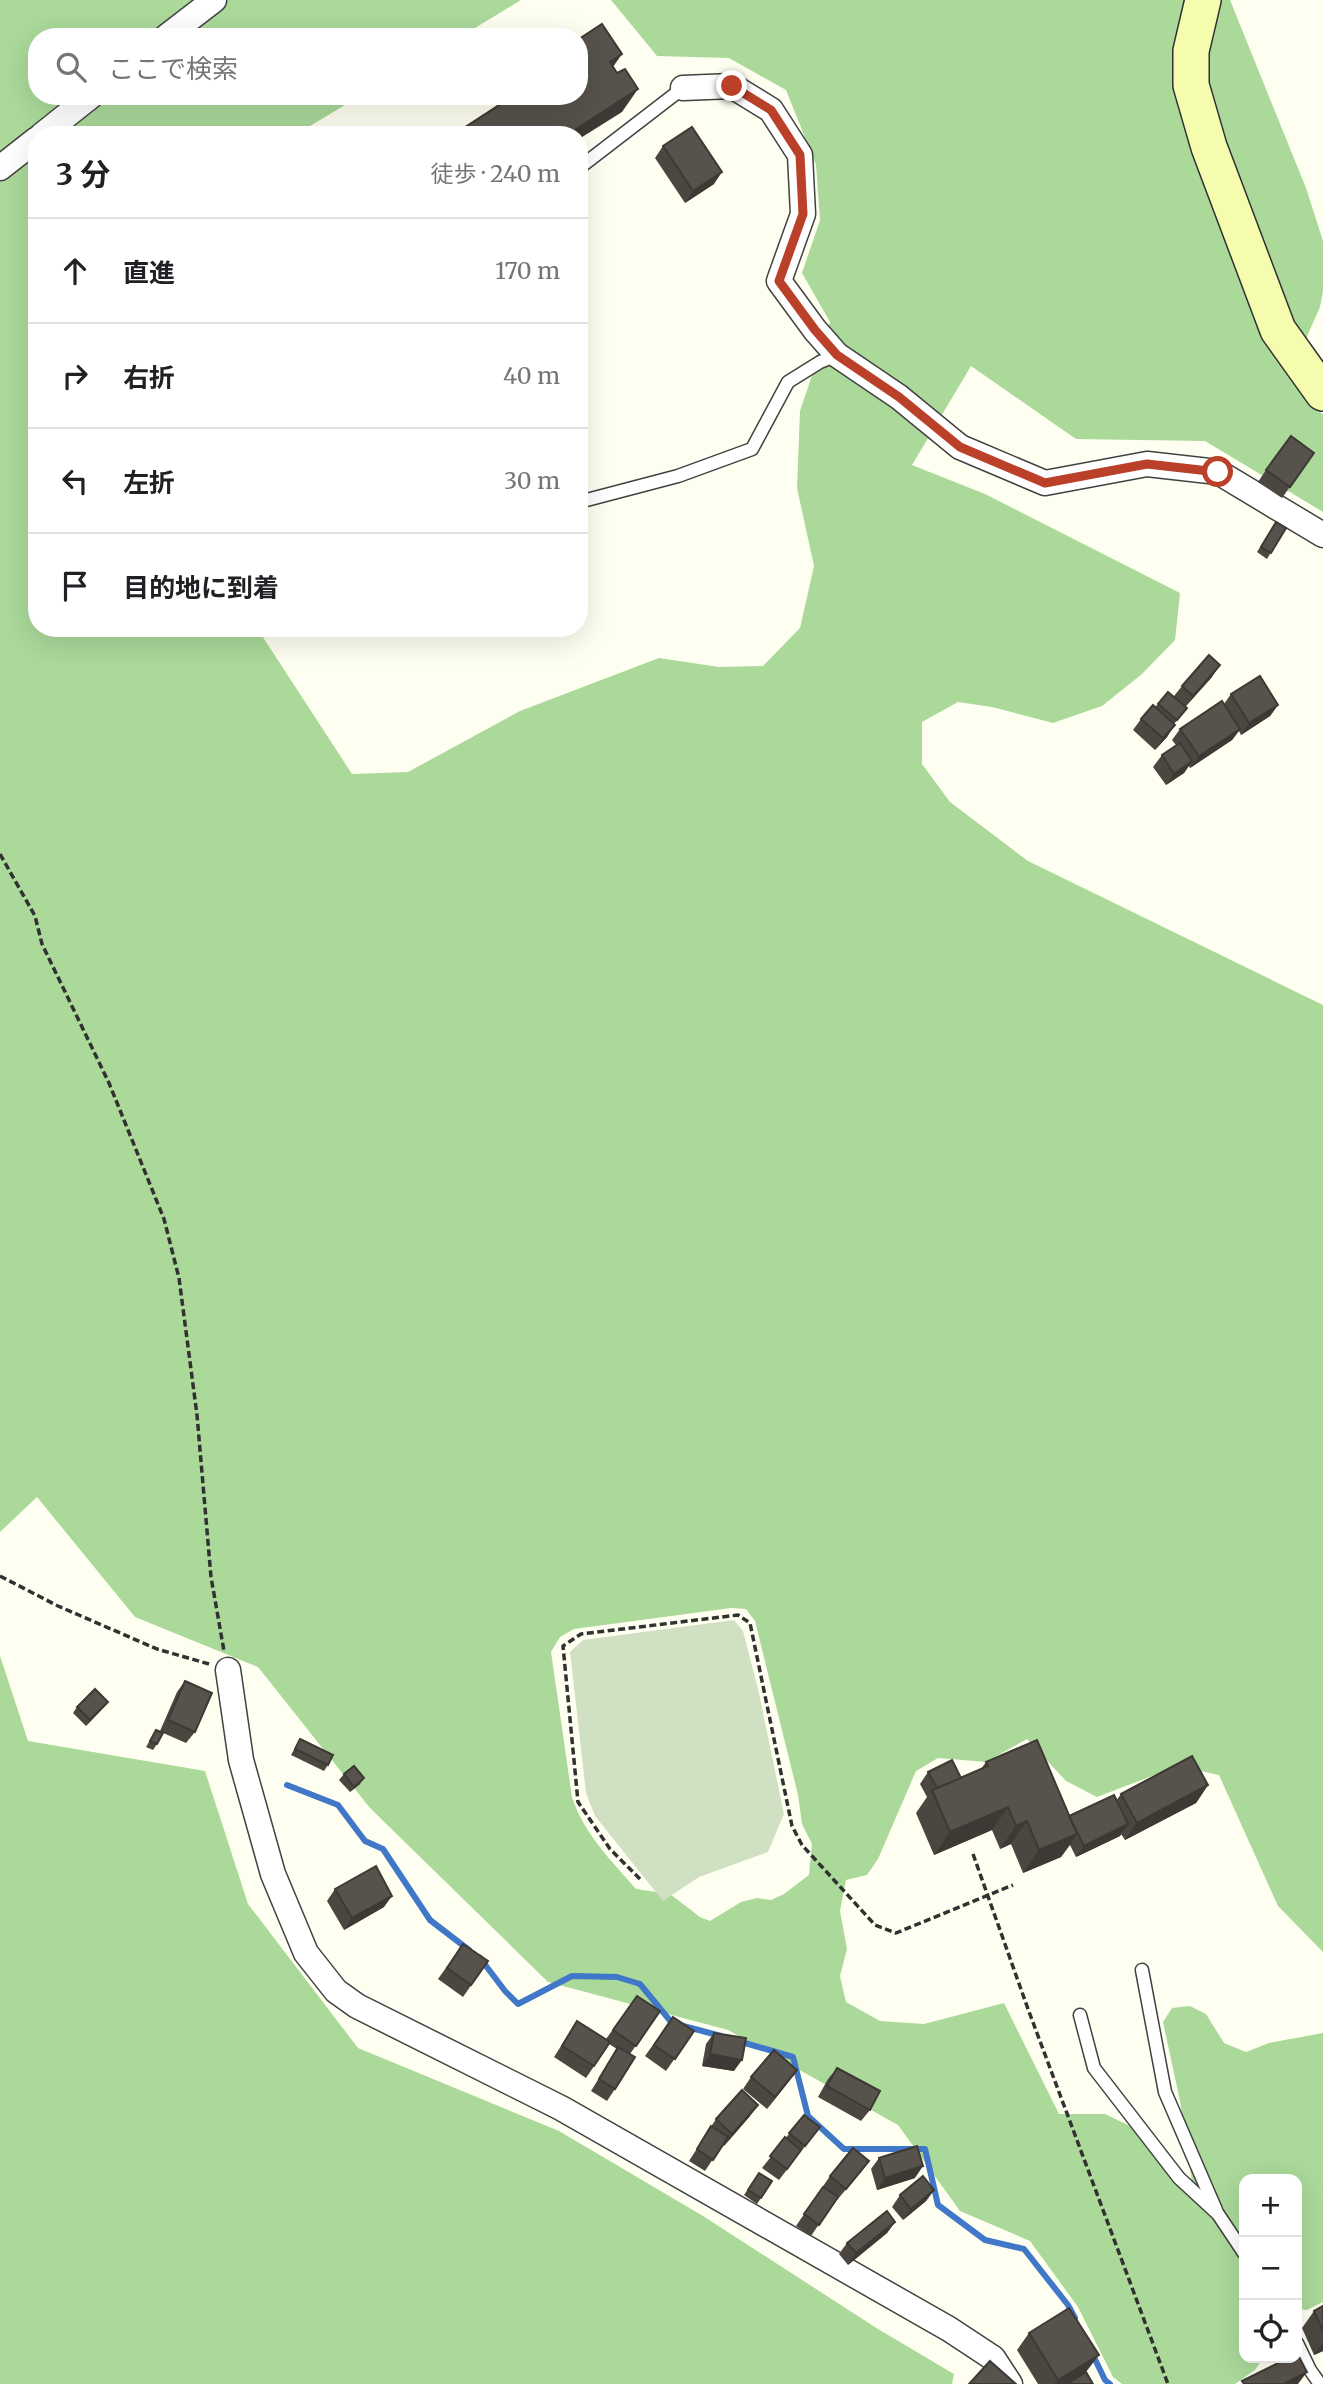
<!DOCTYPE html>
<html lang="ja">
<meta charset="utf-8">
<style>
:root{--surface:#fff;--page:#f2f2f2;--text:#202124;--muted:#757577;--line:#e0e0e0}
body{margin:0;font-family:Merriweather,"Noto Sans JP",serif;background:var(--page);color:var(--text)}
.controls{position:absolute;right:21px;bottom:21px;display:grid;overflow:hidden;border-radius:14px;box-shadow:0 7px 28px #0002}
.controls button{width:63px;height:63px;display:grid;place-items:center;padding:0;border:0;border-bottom:2px solid var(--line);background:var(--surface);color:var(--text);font:35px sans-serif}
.stop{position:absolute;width:21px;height:21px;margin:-16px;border:5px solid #bb402a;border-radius:50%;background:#fff}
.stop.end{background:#bb402a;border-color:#fff;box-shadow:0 2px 7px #0008}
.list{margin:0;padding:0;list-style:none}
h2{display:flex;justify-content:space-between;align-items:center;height:91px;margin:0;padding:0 28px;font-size:30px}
h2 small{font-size:23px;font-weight:400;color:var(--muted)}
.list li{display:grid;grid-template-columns:46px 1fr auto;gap:21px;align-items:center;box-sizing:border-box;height:105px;padding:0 28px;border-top:2px solid var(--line)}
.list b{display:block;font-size:26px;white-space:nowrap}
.list em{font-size:23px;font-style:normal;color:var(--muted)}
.icon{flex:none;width:38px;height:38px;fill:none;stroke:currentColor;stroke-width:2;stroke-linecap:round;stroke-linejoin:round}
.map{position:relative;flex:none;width:1323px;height:2384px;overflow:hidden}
.search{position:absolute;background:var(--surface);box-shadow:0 7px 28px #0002;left:28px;top:28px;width:560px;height:77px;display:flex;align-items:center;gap:18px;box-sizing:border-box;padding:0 24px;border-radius:28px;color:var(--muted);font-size:26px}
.panel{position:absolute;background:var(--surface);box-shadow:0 7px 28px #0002;left:28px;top:126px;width:560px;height:511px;border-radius:28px}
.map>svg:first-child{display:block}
.forest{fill:#aad99a;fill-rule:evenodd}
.cemetery{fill:#d0e0c2}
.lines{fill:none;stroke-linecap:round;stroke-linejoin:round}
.stream{stroke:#4077c9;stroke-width:6}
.lane-casing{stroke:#424242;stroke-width:15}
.street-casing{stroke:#424242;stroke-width:27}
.secondary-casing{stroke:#313131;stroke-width:38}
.path{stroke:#313131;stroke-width:3.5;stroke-dasharray:7 3.5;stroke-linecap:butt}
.lane{stroke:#fff;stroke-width:12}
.street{stroke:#fff;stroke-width:24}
.secondary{stroke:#f5fcae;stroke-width:35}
.wall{fill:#4b4740}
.shaded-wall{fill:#3d3934}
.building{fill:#57524b;stroke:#3d3934;stroke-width:2}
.route{stroke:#bb402a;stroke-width:9}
</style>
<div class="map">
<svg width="1323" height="2384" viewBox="0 0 1323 2384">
<rect width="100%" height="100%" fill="#fffff1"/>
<g class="forest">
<path d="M 0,0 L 521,0 L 460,37 L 37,37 L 37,96 L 360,96 L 295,135 L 37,135 L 37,628 L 257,628 L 352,774 L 408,772 L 520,711 L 659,658 L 719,667 L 763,666 L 800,628 L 814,566 L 797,488 L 800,411 L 830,322 L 802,273 L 820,220 L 816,165 L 786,90 L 729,58 L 657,56 L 611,0 L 1230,0 L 1306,188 L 1323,241 L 1323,291 L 1320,307 L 1305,341 L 1305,394 L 1323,415 L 1323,512 L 1205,441 L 1076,439 L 971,366 L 912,465 L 985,494 L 1180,593 L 1175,640 L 1142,674 L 1102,706 L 1053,723 L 992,707 L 958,702 L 922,722 L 922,764 L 950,802 L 1028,861 L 1323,1005 L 1323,1952 L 1278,1906 L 1219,1775 L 1178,1766 L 1097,1797 L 1066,1781 L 1027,1739 L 986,1762 L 938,1758 L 916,1771 L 878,1859 L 867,1875 L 846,1880 L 840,1911 L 847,1949 L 840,1976 L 846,2002 L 880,2021 L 924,2024 L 1004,2003 L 1059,2114 L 1105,2114 L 1130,2126 L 1192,2182 L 1180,2101 L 1163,2022 L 1172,2008 L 1190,2006 L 1206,2014 L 1224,2043 L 1246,2052 L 1269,2043 L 1323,2033 L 1323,2302 L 1307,2310 L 1297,2309 L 1297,2179 L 1244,2179 L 1244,2358 L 1263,2358 L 1255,2370 L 1235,2384 L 1122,2384 L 1113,2377 L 1078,2307 L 1030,2241 L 960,2211 L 898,2125 L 728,2030 L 548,1982 L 370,1808 L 258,1667 L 135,1617 L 37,1497 L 0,1532 ZM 731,1608 L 746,1609 L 755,1621 L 798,1795 L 802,1824 L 812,1844 L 809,1875 L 784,1894 L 771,1900 L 757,1898 L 741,1902 L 710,1921 L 700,1917 L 670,1894 L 636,1889 C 611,1860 584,1834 572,1797 L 551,1652 L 560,1637 L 574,1629 Z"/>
<polygon points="0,1656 28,1741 205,1771 248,1904 358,2048 559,2131 703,2216 878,2329 954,2374 952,2384 0,2384"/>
</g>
<polygon class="cemetery" points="734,1620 743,1631 759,1693 784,1814 768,1852 699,1877 663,1901 595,1816 586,1793 570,1652 583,1640"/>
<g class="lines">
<g class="stream">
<polyline points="287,1785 338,1805 365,1841 383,1849 430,1920 469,1950"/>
<polyline points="480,1958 505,1991 518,2004 572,1976 617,1977 640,1984 672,2023 721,2036"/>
<polyline points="738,2041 793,2057 808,2116 844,2149 925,2149 938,2205 985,2240 1024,2249 1068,2305 1075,2318"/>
<polyline points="1092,2353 1105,2380 1110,2384"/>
</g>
<defs>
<g id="lane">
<polyline points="579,168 683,88"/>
<polyline points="579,502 678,476 752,449 788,382 820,362 837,355"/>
<polyline points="1142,1970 1165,2092 1216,2210"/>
<polyline points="1080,2015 1094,2068 1179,2178 1218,2214 1244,2253"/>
<polyline points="1297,2343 1310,2370 1320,2384"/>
</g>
<g id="street">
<polyline points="166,37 214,0"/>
<polyline points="683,88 732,86 771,110 800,155 803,214 779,281 815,330 837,355 899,397 960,447 1045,483 1147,464 1218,472 1323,535"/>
<polyline points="42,135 91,96"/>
<polyline points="0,168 37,139"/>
<polyline points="228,1670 241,1760 273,1874 306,1953 336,1991 357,2006 561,2108 949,2329 993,2358 1010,2384"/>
</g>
<polyline id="secondary" points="1203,0 1191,51 1191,85 1209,147 1278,330 1323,393"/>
</defs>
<use href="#lane" class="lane-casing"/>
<use href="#street" class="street-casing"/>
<use href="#secondary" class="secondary-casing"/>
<g class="path">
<polyline points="0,854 35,916 42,944 109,1083 164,1219 179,1278 197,1415 211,1577 224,1651"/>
<polyline points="0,1576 58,1606 157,1649 209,1664"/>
<polyline points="973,1854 1028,2009 1168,2384"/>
<polyline points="640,1879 610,1849 578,1802 563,1646 581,1634 738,1615 750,1623 792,1826 802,1845 875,1925 896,1933 1013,1885"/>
</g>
<use href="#lane" class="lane"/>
<use href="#street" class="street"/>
<use href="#secondary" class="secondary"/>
</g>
<g class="wall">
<polygon points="663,146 714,184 685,203 655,158"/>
<polygon points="1314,453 1282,498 1258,482 1266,470"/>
<polygon points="1276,522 1286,528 1267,559 1257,552"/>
<polygon points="1212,677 1186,706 1187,708 1174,724 1167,737 1155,750 1133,730 1141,719 1155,707 1158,704 1174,696 1182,686"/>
<polygon points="1231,694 1278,705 1270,716 1241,735 1239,731 1232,740 1190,768 1189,766 1184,773 1166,785 1153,767 1162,755 1176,745 1172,740 1180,729 1224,704"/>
<polygon points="185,1681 195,1732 186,1743 161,1732 157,1744 153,1750 146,1747 156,1730 160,1731 177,1692"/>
<polygon points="108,1702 103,1708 86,1726 73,1713 77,1707"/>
<polygon points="300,1739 328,1765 324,1771 291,1755"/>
<polygon points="986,1762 1070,1816 1116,1801 1121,1794 1208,1785 1196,1803 1125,1840 1121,1834 1120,1836 1076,1857 1070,1845 1061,1857 1023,1873 1011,1844 1000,1849 992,1830 934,1855 916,1813 927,1797 920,1784 928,1772 961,1778 981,1769"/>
<polygon points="344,1774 360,1784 350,1792 339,1780"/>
<polygon points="335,1889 384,1907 344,1930 327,1901"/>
<polygon points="463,1944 488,1961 463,1997 438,1979"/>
<polygon points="637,1996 660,2011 630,2054 615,2089 607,2101 591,2091 617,2049 609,2044 586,2078 554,2057 577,2021 606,2039"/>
<polygon points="673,2017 694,2031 666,2071 645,2056"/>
<polygon points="714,2033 734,2071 702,2066 706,2044"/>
<polygon points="837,2068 870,2110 861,2121 818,2097 828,2079"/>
<polygon points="751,2077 789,2081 767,2109 743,2089"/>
<polygon points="804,2115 820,2127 779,2180 762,2168"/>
<polygon points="750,2116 724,2146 723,2144 705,2171 689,2161 716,2119"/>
<polygon points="879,2158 915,2178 877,2190 871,2169"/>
<polygon points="869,2161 837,2200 836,2199 811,2236 796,2226 830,2176"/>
<polygon points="759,2173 772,2181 757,2204 744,2195"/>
<polygon points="934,2190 926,2201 903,2220 892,2207 900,2195"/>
<polygon points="895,2222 887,2233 848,2265 839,2254 847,2243"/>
<polygon points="1323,2306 1323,2351 1314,2355 1302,2328 1314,2311"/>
<polygon points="1029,2333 1086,2373 1093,2384 1038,2384 1017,2350"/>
</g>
<g class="shaded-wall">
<polygon points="622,54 606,77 610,62"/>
<polygon points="638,89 622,112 579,139 579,135 567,135"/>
<polygon points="722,172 714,184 685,203 693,191"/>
<polygon points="1220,665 1212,677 1185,707 1193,696"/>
<polygon points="1278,705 1270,716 1241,735 1249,723"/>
<polygon points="1175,725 1167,737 1155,750 1163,738"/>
<polygon points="1240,729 1232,740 1190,768 1199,756"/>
<polygon points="1192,761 1184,773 1166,785 1174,774"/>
<polygon points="108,1702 103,1708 86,1726 90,1720"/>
<polygon points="364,1778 360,1784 350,1792 354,1787"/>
<polygon points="1208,1785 1196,1803 1125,1840 1137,1823"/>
<polygon points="1008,1807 992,1830 934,1855 950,1832"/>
<polygon points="1027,1821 1011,1844 1000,1849 1016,1826"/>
<polygon points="1128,1824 1120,1836 1076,1857 1084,1846"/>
<polygon points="1077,1834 1061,1857 1023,1873 1039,1850"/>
<polygon points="392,1896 384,1907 344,1930 352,1918"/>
<polygon points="710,2054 742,2060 734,2071 702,2066"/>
<polygon points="797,2070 789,2081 767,2109 775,2097"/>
<polygon points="758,2105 750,2116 724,2146 732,2134"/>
<polygon points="869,2161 861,2172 837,2200 846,2189"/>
<polygon points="923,2166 915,2178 877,2190 885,2178"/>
<polygon points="934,2190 926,2201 903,2220 911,2209"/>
<polygon points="895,2222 887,2233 848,2265 856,2253"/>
<polygon points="1323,2342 1323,2351 1314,2355"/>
<polygon points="1099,2355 1086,2372 1068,2384 1055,2384 1058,2380"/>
<polygon points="1307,2372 1298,2384 1284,2384"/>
</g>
<g class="building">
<polygon points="602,24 622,54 610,62 617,73 625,69 638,89 567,135 453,135 513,96 579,96 579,39"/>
<polygon points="692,127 722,172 693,191 663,146"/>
<polygon points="1291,436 1314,453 1290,487 1266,470"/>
<polygon points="1276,522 1286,528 1271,553 1261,547"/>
<polygon points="1209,655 1220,665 1193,696 1182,686"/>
<polygon points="1260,676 1278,705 1249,723 1231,694"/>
<polygon points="1168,692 1187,708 1177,720 1158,704"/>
<polygon points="1222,701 1240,729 1199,756 1180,729"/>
<polygon points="1153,705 1175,725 1163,738 1141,719"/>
<polygon points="1180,743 1192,761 1174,774 1162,755"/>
<polygon points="185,1681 212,1693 195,1732 168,1720"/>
<polygon points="95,1689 108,1702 90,1720 77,1707"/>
<polygon points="156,1730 163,1733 157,1744 150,1741"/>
<polygon points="300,1739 333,1755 328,1765 295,1749"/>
<polygon points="1037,1740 1077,1834 1039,1850 1027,1821 1016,1826 1008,1807 950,1832 932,1790 988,1766 986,1762"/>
<polygon points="1192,1756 1208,1785 1137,1823 1121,1794"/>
<polygon points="952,1760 961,1778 937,1788 928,1772"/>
<polygon points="354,1766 364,1778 354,1787 344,1774"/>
<polygon points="1114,1795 1128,1824 1084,1846 1069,1816"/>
<polygon points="376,1866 392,1896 352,1918 335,1889"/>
<polygon points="463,1944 488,1961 471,1985 447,1968"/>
<polygon points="637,1996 660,2011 636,2046 613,2030"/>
<polygon points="673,2017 694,2031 675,2059 654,2045"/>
<polygon points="577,2021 610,2042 594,2066 562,2046"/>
<polygon points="714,2033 746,2038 742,2060 710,2054"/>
<polygon points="618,2047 635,2057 615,2089 599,2079"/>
<polygon points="774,2050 797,2070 775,2097 751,2077"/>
<polygon points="837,2068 880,2091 870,2110 827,2086"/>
<polygon points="742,2090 758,2105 732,2134 716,2119"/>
<polygon points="804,2115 820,2127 805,2146 789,2133"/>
<polygon points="711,2126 728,2137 713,2160 697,2149"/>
<polygon points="785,2137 801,2150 787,2169 770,2156"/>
<polygon points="917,2146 923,2166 885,2178 879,2158"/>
<polygon points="853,2148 869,2161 846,2189 830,2176"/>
<polygon points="759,2173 772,2181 761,2198 748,2190"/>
<polygon points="923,2176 934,2190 911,2209 900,2195"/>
<polygon points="823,2187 838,2197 819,2225 804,2214"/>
<polygon points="887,2211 895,2222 856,2253 847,2243"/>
<polygon points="1323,2306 1323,2331 1314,2311"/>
<polygon points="1069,2308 1099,2355 1058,2380 1029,2333"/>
<polygon points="1297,2353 1307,2372 1284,2384 1244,2384 1242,2381 1288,2358 1297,2358"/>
<polygon points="990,2361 1016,2384 969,2384"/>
<polygon points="1086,2372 1093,2384 1067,2384"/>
</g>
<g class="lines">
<polyline class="route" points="732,86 771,110 800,155 803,214 779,281 815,330 837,355 899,397 960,447 1045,483 1147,464 1218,472"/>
</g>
</svg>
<div class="controls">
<button>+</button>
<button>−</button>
<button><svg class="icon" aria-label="locate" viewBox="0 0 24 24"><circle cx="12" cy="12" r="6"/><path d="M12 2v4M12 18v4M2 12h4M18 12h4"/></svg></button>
</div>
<div class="stop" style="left:1218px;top:472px"></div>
<div class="stop end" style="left:732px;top:86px"></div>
<div class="search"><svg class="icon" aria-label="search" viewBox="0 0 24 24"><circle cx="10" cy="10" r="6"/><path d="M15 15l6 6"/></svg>ここで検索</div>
<section class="panel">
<h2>3 分<small>徒歩 · 240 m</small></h2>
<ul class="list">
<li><svg class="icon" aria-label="ahead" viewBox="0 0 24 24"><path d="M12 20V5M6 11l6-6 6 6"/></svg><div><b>直進</b></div><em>170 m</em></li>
<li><svg class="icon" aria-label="right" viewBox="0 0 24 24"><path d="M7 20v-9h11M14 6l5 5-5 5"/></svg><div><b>右折</b></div><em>40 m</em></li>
<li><svg class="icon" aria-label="left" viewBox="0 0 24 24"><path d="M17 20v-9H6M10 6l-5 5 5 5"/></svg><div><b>左折</b></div><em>30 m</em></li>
<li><svg class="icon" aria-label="arrive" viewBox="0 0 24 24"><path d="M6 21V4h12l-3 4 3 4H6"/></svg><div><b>目的地に到着</b></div></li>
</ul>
</section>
</div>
